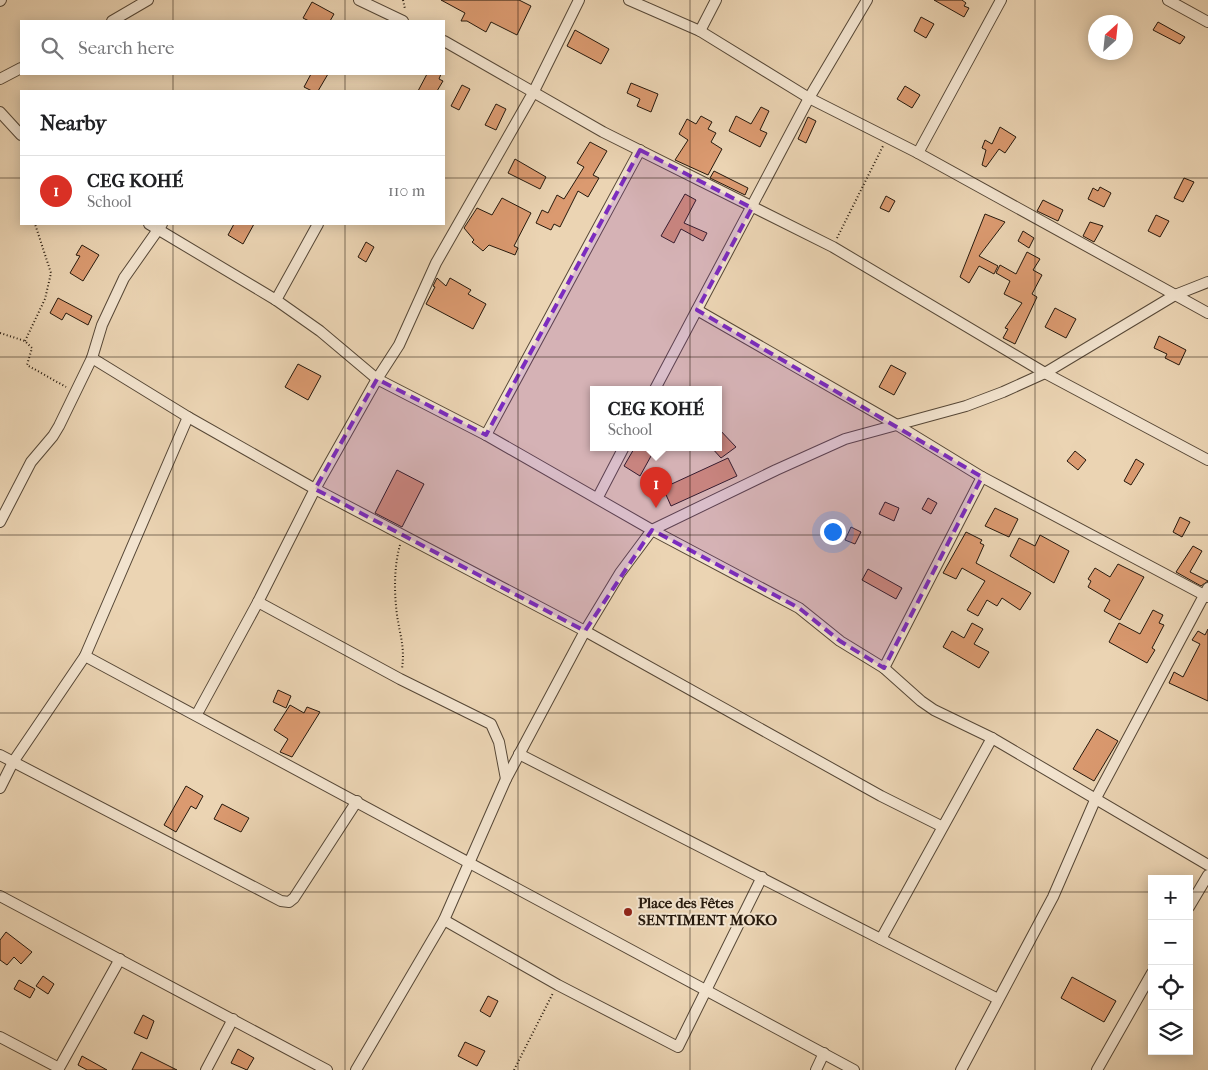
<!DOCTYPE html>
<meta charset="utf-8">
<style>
:root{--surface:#fff;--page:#f2f2f2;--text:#202124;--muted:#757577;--line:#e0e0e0;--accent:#d93025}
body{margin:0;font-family:"IM FELL French Canon",serif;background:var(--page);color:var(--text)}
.controls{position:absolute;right:15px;bottom:15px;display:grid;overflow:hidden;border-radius:0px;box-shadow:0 2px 12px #0003}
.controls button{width:45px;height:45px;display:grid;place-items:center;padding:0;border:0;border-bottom:1px solid var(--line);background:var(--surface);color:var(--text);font:25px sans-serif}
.compass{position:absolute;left:1088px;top:15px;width:45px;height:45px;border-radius:50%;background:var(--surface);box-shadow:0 2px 12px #0003;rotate:27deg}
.you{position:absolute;left:832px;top:531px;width:18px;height:18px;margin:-12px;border:4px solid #fff;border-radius:50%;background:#1a73e8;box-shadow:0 0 0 8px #1a73e833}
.badge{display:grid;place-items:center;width:32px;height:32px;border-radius:50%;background:var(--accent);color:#fff;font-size:16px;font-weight:700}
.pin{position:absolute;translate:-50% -41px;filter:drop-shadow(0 1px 2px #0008)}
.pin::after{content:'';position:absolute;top:26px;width:18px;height:15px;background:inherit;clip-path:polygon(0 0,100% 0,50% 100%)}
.popup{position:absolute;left:590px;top:386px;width:132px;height:65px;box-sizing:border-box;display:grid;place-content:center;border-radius:0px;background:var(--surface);filter:drop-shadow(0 1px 4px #0005);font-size:16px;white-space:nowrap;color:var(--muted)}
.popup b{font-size:19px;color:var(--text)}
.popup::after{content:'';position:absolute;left:50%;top:100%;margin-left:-10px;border:10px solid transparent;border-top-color:var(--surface)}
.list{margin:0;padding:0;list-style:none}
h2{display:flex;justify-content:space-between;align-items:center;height:65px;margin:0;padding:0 20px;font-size:21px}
h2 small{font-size:16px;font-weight:400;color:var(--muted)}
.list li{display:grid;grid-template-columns:32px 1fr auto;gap:15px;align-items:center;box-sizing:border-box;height:70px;padding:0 20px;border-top:1px solid var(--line)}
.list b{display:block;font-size:19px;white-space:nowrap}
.list p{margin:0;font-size:16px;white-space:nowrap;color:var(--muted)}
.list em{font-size:16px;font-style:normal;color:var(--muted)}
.icon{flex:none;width:28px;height:28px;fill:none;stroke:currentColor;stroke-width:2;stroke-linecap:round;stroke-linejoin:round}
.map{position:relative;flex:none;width:1208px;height:1070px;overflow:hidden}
.search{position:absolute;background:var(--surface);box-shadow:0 2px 12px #0003;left:20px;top:20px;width:425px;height:55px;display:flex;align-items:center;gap:12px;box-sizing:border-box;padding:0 18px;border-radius:0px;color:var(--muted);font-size:19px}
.panel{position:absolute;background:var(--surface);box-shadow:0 2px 12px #0003;left:20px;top:90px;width:425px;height:135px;border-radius:0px}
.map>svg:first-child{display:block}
.building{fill:#db9a70;stroke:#25180c}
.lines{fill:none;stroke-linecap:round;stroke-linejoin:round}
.minor-casing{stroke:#564736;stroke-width:12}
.path{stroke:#25180c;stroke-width:2;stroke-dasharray:1 2.5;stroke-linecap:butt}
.minor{stroke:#f2e3ce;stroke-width:10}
.marked{fill:#7b2cbf;fill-opacity:0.2;stroke:#7b2cbf;stroke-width:4;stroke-dasharray:10 6;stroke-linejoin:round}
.grid{fill:none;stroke:#25180c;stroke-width:1;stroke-opacity:0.55}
.poi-dot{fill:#8f2418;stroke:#f2e3ce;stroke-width:2}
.labels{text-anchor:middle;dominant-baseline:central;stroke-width:4;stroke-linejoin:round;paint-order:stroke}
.poi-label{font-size:15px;font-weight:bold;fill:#25180c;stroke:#f2e3ce;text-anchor:start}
</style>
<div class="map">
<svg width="1208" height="1070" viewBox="0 0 1208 1070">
<rect width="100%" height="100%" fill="#ebd4b3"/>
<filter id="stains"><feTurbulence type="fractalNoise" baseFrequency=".004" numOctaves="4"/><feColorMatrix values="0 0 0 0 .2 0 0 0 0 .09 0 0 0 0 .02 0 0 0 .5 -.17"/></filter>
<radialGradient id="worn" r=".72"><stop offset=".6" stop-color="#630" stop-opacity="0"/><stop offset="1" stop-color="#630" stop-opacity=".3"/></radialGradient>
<g class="building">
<polygon points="441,0 519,0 531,6 517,35 491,22 486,32 467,21 461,21 465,13"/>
<polygon points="934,0 962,0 966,3 964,6 969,8 964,17"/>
<polygon points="312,2 334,14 330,21 309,21 303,18"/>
<polygon points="921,17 934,24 926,38 914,31"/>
<polygon points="1158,22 1185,37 1180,44 1153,30"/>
<polygon points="575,30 609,49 601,64 567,46"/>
<polygon points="311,74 328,74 318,91 312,91 304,87"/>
<polygon points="427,74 441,74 439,79 443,81 437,91 418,91"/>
<polygon points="631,83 658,94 651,112 637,106 640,99 627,93"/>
<polygon points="462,85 470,89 459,110 451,106"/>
<polygon points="905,86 920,95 912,108 897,99"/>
<polygon points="496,104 506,109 496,130 485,125"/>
<polygon points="761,107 769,111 760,130 767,133 760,147 729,131 736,116 751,124"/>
<polygon points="701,116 712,122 708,129 716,133 711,142 722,149 708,175 675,160 688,140 679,134 687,119 696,124"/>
<polygon points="808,117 816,121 806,143 798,139"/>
<polygon points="1000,127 1016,137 1005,153 999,149 986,167 982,165 986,150 982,148 985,140 992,144"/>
<polygon points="590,142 607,151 593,175 599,178 588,197 578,191 560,227 554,224 551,230 536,223 542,210 548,213 557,195 564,199 584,167 577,163"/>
<polygon points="515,159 546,177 540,189 508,173"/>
<polygon points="714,171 748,188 745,195 710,178"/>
<polygon points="1184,178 1194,182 1183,202 1174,198"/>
<polygon points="1100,187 1111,193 1104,207 1088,199 1093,188 1098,191"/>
<polygon points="685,194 696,200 684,223 707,233 703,241 681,229 674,243 661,236"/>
<polygon points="886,196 895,201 889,212 880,208"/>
<polygon points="502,198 531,213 514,246 518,248 515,255 489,245 483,251 472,242 474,240 464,228 477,208 492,215"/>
<polygon points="1043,200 1063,210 1058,221 1037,211"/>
<polygon points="985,214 1005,222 979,256 998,266 994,274 979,266 969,283 960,277"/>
<polygon points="1156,215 1169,221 1160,237 1148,231"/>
<polygon points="1090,222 1103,226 1094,242 1083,236"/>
<polygon points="234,224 254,224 243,244 228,235"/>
<polygon points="1023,231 1034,238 1029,248 1018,241"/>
<polygon points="366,242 374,247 366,262 358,257"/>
<polygon points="82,245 99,255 83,281 70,273 80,256 76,255"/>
<polygon points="1027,252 1040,259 1033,270 1042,275 1032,294 1037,297 1015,344 1003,338 1008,329 1005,328 1022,303 1004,294 1010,281 996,273 1000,265 1016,274"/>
<polygon points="437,278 446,286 450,278 471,290 468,294 486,304 473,329 426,304 435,287 433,286"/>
<polygon points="58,298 92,316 88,325 66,313 62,320 50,313"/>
<polygon points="1055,308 1076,319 1066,338 1045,327"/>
<polygon points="1159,336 1186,350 1179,365 1165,358 1167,354 1154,348"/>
<polygon points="298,364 321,376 308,400 285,387"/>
<polygon points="891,365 906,373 894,395 879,387"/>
<polygon points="718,428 736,447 721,458 711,447 718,447"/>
<polygon points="635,447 656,447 640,476 624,466"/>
<polygon points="1075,451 1086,460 1078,470 1067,461"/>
<polygon points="728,458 737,476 671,506 663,488"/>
<polygon points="1136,459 1144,464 1131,485 1124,481"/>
<polygon points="397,470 424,484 402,527 375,513"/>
<polygon points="928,498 937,503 931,514 922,509"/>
<polygon points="885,502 899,508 894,521 879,514"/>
<polygon points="995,508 1018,519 1009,537 985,526"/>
<polygon points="1180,517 1190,522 1182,537 1173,532"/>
<polygon points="851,527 861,532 855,544 845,540"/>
<polygon points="966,532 982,540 980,543 984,545 976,563 1031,593 1020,610 1002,598 997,606 987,600 978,616 967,610 985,581 962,568 956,579 943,573"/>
<polygon points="1040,535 1069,551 1054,583 1010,556 1019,538 1035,546"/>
<polygon points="1193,546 1202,551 1190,572 1208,581 1201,586 1176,572"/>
<polygon points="1118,564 1144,577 1120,620 1104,611 1110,600 1088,587 1091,581 1088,579 1095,568 1110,577"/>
<polygon points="868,569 902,588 896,599 862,580"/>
<polygon points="1153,610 1163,615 1159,623 1164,625 1152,648 1155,650 1147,663 1109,642 1119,623 1140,634"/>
<polygon points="972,623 983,629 974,644 989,652 979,668 943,647 952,631 964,638"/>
<polygon points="1208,629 1208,701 1169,683 1174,672 1183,677 1200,644 1192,640 1198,631 1205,635"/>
<polygon points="278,690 291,696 286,708 273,702"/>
<polygon points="290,705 304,713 307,707 320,712 292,757 280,752 288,739 274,730"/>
<polygon points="1097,729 1118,741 1094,781 1073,769"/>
<polygon points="186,786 203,796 196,809 191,806 176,832 164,825"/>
<polygon points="222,804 249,818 241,832 214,819"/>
<polygon points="6,932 32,952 21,964 14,957 7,965 0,960 0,940"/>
<polygon points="43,976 54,984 48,994 36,986"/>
<polygon points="1072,977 1116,1001 1104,1022 1061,998"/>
<polygon points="19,980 35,989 30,998 14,989"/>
<polygon points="488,996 498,1001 490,1017 480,1011"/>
<polygon points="143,1015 154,1021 147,1039 134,1033"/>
<polygon points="465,1042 485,1051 477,1066 458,1056"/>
<polygon points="238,1049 254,1058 247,1070 231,1063"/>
<polygon points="141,1052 177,1070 132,1070"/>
<polygon points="82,1056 107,1070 87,1070 78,1065"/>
</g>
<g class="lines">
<defs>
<g id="minor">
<polyline points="359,0 403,21"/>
<polyline points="629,0 700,31 809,98 918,153 1208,313"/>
<polyline points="1168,0 1208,22"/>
<polyline points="0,1 1,0"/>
<polyline points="112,21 148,0"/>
<polyline points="700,31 716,0"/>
<polyline points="444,41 603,132 833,247 1045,373 1208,460"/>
<polyline points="0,79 21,68"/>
<polyline points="0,112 21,135"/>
<polyline points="918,153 1001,0"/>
<polyline points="149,224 276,300 320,331 377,379 486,435 652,530 799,608 840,641 884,668 921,701 934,710 992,738 1208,865"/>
<polyline points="276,300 318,224"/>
<polyline points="697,310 897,425 982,477 1208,597"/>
<polyline points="92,358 188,417 315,489 585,631 881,796 941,826"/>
<polyline points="655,389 809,98 867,0"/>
<polyline points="486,435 640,150"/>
<polyline points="598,497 624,447"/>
<polyline points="0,522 31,462 53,436 59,426 92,358 102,325 124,278 162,224"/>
<polyline points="258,602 400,679 491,724 499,742 506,779"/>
<polyline points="85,656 854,1070"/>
<polyline points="884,668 982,477"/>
<polyline points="197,714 258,602 315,489 377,379 399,345 436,263 533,93 579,0"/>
<polyline points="519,754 998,999"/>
<polyline points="0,755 281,901 289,902 294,898 357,801"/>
<polyline points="0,788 13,762 85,656 188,417"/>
<polyline points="0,896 327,1070"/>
<polyline points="1189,907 1208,875"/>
<polyline points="444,920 558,985 678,1047 762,877"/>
<polyline points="881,939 992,738"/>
<polyline points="0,1037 59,1068"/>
<polyline points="58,1070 120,959"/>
<polyline points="206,1070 233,1019"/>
<polyline points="356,1070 444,920 506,779 585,631 620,573 652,530 776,470 845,439 966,406 1003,392 1045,373 1175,295 1208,282"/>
<polyline points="816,1070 824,1053"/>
<polyline points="961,1070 1053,897 1096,798 1208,588"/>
<polyline points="1097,1070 1152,973"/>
</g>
</defs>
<use href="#minor" class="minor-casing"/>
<g class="path">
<polyline points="403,0 405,9"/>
<polyline points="837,238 883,146"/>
<polyline points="0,333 25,341 32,348 27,365 66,387"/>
<polyline points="25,341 45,299 51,273 35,224"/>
<path d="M 400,545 C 394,566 394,592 397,615 C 400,636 405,646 402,669"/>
<polyline points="514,1070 553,993"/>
</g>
<use href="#minor" class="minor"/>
</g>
<path class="marked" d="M 640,150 L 752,208 L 697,310 L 982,477 L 884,668 L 840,641 L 799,608 L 652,530 L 585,631 L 315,489 L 377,379 L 486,435 Z"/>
<path class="grid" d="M 173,0 L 173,21M 345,0 L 345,21M 518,0 L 518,1070M 690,0 L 690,1070M 863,0 L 863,1070M 1035,0 L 1035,1070M 173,74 L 173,91M 345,74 L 345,91M 0,178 L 21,178M 444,178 L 1208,178M 173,224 L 173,1070M 345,224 L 345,1070M 0,357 L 1208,357M 0,535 L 1208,535M 0,713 L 1208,713M 0,892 L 1152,892M 1189,892 L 1208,892"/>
<circle class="poi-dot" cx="628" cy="912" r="5"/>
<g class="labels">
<g class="poi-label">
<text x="638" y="903">Place des Fêtes<tspan x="638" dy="17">SENTIMENT MOKO</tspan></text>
</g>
</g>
<rect width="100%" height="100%" filter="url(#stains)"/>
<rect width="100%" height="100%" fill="url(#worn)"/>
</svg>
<div class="controls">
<button>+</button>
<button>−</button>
<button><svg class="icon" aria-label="locate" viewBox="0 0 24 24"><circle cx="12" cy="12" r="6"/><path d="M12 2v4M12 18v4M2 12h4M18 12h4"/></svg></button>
<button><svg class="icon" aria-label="layers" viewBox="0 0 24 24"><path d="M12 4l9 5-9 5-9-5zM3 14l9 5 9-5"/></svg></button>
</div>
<svg class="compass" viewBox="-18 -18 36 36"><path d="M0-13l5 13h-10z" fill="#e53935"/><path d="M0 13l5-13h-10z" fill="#757577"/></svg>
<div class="you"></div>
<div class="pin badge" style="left:656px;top:508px">1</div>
<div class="popup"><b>CEG KOHÉ</b>School</div>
<div class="search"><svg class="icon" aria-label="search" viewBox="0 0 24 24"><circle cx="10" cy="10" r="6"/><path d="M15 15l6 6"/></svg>Search here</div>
<section class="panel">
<h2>Nearby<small></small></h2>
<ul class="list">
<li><span class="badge">1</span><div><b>CEG KOHÉ</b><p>School</p></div><em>110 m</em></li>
</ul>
</section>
</div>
